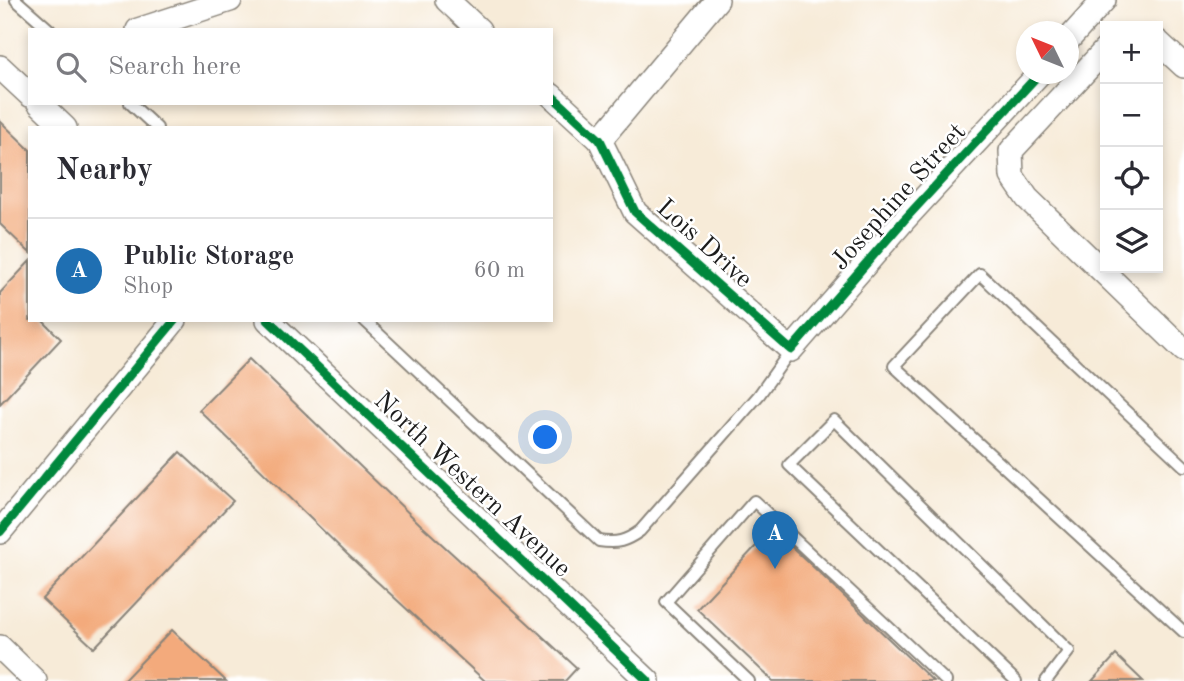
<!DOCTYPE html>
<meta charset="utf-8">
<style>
:root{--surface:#fff;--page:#f2f2f3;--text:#2b2b33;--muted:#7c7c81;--line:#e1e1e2;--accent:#1f6fb2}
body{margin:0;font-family:"Old Standard TT",serif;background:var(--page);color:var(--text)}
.controls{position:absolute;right:21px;top:21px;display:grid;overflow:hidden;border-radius:0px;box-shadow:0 4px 10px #0003}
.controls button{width:63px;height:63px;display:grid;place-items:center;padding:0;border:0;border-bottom:2px solid var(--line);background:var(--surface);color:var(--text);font:35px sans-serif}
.compass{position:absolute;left:1016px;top:21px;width:63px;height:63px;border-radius:50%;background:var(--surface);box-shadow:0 4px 10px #0003;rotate:313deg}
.you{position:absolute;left:546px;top:438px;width:24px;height:24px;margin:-18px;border:5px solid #fff;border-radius:50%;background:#1a73e8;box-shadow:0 0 0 10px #1a73e833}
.badge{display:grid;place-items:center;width:46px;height:46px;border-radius:50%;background:var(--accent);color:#fff;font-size:23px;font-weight:700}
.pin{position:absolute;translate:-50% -58px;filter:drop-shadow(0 2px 4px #0008)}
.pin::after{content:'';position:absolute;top:37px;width:24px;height:21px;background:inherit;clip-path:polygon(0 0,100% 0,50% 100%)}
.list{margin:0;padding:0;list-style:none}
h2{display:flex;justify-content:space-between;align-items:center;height:91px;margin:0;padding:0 28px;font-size:30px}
h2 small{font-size:23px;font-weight:400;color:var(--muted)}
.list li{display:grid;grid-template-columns:46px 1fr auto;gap:21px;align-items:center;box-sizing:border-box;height:105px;padding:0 28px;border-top:2px solid var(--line)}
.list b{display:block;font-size:26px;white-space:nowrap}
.list p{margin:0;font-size:23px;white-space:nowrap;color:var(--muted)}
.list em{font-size:23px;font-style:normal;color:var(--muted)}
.icon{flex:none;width:38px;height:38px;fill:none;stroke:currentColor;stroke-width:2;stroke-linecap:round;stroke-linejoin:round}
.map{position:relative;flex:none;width:1184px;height:681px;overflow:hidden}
.search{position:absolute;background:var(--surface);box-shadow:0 4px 10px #0003;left:28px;top:28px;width:525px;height:77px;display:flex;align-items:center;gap:18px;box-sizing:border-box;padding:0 24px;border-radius:0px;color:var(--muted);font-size:26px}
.panel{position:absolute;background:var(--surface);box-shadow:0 4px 10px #0003;left:28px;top:126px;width:525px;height:196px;border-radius:0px}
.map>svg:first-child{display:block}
.building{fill:#f3aa7b}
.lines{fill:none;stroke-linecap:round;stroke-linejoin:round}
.lane-casing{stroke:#8a847a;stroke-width:14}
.street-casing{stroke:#8a847a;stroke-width:26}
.lane{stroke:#fff;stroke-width:10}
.street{stroke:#fff;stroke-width:23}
.cycleway-casing{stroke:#fff;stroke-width:13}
.cycleway{stroke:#00873e;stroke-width:9}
.labels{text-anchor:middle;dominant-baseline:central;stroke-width:5;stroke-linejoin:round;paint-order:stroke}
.street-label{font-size:26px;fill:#1c1c1c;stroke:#fff}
</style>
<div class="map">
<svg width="1184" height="681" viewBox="0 0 1184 681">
<rect width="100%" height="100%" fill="#fff"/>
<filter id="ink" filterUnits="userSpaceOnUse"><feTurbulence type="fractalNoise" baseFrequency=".0143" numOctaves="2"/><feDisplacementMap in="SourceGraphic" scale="14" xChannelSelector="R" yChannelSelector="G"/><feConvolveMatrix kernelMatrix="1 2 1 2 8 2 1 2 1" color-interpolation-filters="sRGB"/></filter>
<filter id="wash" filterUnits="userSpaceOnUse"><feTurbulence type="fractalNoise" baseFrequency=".00686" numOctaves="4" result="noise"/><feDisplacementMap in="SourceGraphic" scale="28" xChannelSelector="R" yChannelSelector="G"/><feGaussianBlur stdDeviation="1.57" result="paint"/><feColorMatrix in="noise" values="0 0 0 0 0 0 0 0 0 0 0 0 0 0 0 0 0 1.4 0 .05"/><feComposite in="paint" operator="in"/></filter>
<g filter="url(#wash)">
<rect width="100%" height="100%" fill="#f7ebd8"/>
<g id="blocks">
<g class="building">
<polygon points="0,121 30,150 30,253 0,224"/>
<polygon points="30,261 30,320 42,320 61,339 0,404 0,293"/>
<polygon points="249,359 421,525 577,668 565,681 485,681 347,554 199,410"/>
<polygon points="180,452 233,501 94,648 42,599"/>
<polygon points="772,529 808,562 933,681 773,681 697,609"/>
<polygon points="172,630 226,681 123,681"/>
<polygon points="1116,655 1143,681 1092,681"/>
</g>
</g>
</g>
<g filter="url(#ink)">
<use href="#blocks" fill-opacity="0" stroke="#8a847a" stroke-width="2"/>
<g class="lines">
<defs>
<g id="lane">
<polyline points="16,0 50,30"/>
<polyline points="130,103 157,128"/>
<path d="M 364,320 L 599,541 C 617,544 626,541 640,531 L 759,395 L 791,350"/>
<polyline points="1184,466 980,274 894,366 1184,632"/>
<polyline points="749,681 666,602 754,501 946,681"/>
<polyline points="1016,681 789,465 834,420 1069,651 1046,681"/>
</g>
<g id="street">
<polyline points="447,0 479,30"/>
<polyline points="138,30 230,0"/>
<polyline points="1068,40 1104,0"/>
<polyline points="1158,42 1184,66"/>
<polyline points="1105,50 1011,151 1012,176 1027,198 1184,350"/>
<polyline points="0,67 30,95"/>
<polyline points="551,95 600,140 635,212 791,350 904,220 1039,74"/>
<polyline points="39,103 65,128"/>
<polyline points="600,140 717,0"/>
<polyline points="268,320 648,681"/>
<polyline points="0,532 175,320"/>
<polyline points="0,647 35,681"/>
</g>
</defs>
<use href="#lane" class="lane-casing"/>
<use href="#street" class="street-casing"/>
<use href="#lane" class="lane"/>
<use href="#street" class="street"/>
<defs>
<g id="cycleway">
<polyline points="551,95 600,140 635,212 791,350 904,220 1039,74"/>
<polyline points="268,320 648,681"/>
<polyline points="0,532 175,320"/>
</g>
</defs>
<use href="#cycleway" class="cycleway-casing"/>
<use href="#cycleway" class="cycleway"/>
</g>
</g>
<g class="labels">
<g class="street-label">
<text transform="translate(899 197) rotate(-48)">Josephine Street</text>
<text transform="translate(704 244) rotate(42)">Lois Drive</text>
<text transform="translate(472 485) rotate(43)">North Western Avenue</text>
</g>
</g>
</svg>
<div class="controls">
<button>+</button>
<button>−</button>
<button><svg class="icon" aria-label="locate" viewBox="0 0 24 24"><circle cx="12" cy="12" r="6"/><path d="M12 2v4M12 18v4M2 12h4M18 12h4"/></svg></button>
<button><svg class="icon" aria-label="layers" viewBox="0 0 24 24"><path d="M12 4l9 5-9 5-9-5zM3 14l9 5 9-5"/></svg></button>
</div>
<svg class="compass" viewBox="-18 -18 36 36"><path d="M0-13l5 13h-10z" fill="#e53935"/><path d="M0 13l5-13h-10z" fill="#7c7c81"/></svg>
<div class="you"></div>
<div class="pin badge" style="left:775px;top:569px">A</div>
<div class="search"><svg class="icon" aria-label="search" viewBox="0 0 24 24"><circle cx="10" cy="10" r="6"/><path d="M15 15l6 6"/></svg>Search here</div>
<section class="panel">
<h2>Nearby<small></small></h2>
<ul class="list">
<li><span class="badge">A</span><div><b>Public Storage</b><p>Shop</p></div><em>60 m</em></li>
</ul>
</section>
</div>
